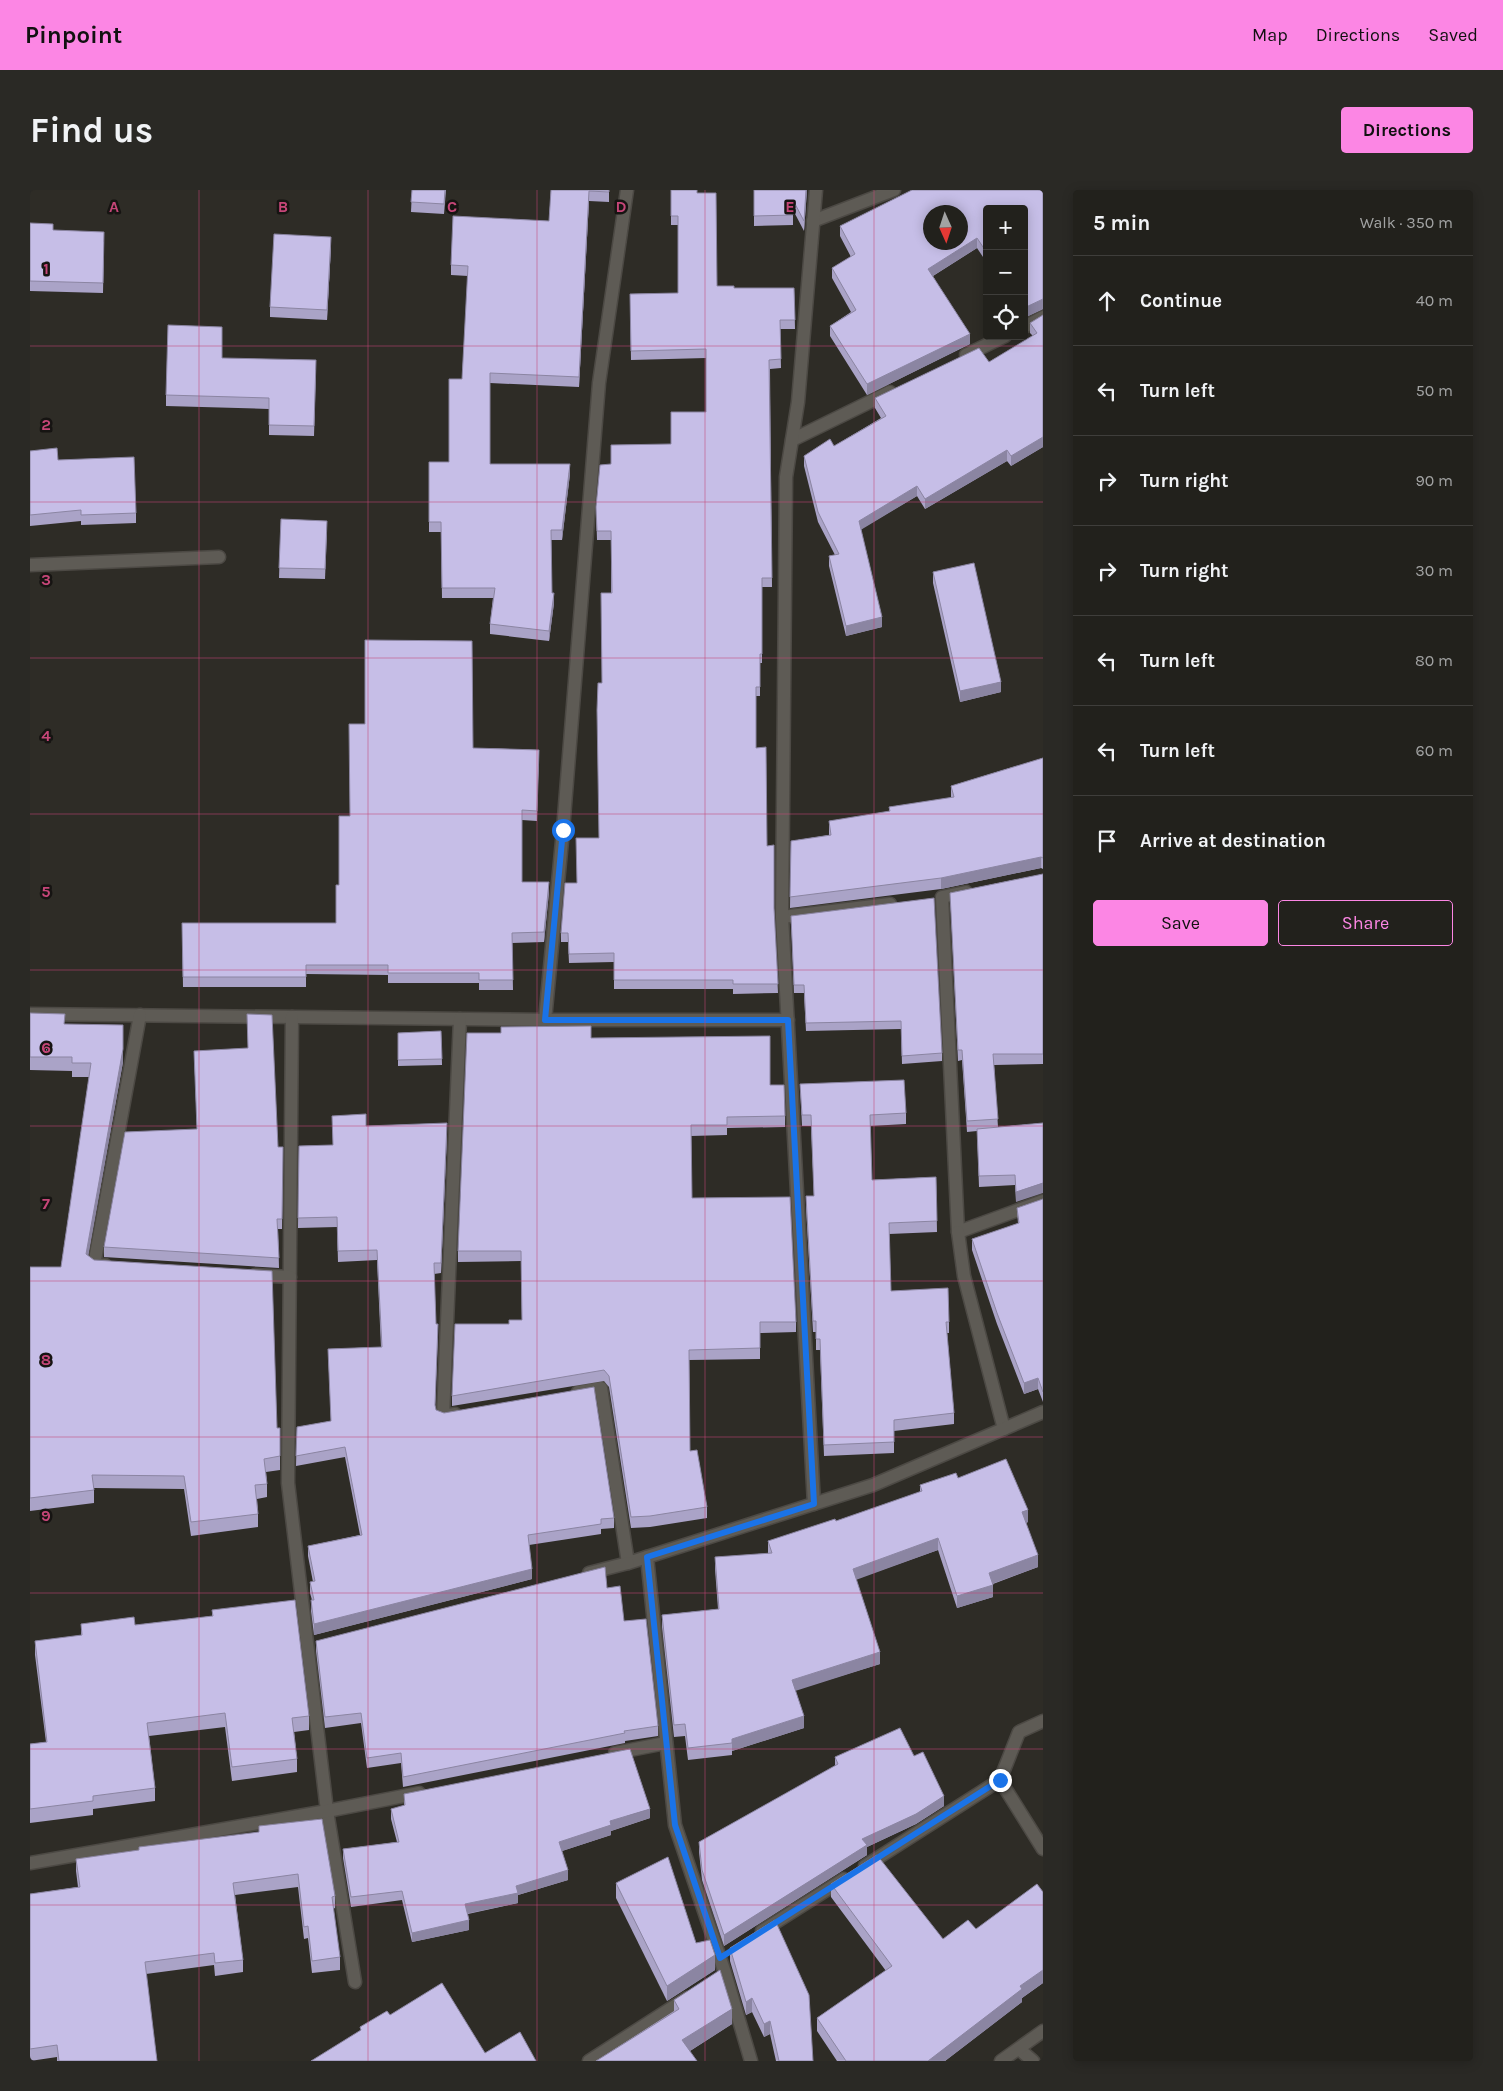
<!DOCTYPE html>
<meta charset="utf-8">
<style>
:root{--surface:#22211c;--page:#2a2925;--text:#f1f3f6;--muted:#a2a3a3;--line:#3f3e3b;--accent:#fc86e4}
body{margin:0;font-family:Karla,sans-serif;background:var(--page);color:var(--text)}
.controls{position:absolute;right:15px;top:15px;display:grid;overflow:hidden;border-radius:5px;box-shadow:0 2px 12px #0003}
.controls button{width:45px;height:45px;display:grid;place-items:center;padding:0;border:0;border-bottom:1px solid var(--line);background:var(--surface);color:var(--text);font:25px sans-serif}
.compass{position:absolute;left:893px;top:15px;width:45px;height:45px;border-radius:50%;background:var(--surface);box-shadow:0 2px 12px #0003;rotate:177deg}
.stop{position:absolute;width:15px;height:15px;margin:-11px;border:4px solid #1a73e8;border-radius:50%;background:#fff}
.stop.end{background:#1a73e8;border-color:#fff;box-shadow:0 1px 5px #0008}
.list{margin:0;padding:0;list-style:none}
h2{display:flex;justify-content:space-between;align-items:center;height:65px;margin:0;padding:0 20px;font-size:21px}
h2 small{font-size:16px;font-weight:400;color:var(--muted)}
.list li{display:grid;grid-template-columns:32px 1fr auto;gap:15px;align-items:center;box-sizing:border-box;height:90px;padding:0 20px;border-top:1px solid var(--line)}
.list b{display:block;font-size:19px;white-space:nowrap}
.list em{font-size:16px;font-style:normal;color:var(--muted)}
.actions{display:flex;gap:10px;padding:15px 20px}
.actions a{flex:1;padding:11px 0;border:1px solid var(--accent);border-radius:5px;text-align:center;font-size:18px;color:var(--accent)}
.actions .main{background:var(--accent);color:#111}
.icon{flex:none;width:28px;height:28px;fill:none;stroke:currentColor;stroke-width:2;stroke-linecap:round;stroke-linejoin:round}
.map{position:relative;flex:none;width:1013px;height:1871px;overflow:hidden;border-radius:5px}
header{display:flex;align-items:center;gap:30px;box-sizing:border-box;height:70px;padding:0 25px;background:var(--accent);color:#111}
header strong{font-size:24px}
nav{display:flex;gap:28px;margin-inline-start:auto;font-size:18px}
.intro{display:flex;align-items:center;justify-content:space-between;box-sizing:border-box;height:120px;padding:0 30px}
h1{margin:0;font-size:35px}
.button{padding:12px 22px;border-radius:5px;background:var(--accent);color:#111;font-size:18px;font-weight:700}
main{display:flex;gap:30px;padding:0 30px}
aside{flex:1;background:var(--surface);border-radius:5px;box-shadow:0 2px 12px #0003}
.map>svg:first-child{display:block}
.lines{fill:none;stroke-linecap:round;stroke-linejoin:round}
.street-casing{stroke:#4c4944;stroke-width:15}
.street{stroke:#5e5b55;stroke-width:12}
.wall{fill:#aaa3c7}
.shaded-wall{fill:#8b85a2}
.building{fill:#c6bee7;stroke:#8b85a2;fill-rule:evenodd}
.route{stroke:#1a73e8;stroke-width:6}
.grid{fill:none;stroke:#c64678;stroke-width:1;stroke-opacity:0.55}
.grid-label{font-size:16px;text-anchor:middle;font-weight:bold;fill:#c64678;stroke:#161412;stroke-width:5;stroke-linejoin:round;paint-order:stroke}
</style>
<header>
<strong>Pinpoint</strong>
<nav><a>Map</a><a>Directions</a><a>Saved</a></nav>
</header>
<div class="intro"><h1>Find us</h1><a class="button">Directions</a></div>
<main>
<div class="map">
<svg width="1013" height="1871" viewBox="0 0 1013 1871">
<rect width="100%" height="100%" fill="#2e2c26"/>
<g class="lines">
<defs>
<g id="street">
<polyline points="597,0 569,193 533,640 515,830 758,830"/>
<polyline points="783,31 864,0"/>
<polyline points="994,137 1013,127"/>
<polyline points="936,165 975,146"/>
<polyline points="762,250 860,202"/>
<polyline points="0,375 189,367"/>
<polyline points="936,702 912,707 928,1042 1013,1011"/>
<polyline points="752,727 860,714"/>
<polyline points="0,824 515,830"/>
<polyline points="262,827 258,1293 297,1621 325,1792"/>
<polyline points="928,1042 934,1086 974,1239"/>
<polyline points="75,1075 64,1075 110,825"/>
<polyline points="225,1085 260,1087"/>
<polyline points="548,1202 571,1198 598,1373 617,1367"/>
<polyline points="425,1224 413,1226 430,829"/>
<polyline points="784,1314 752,727 756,287 768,212 786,0"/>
<polyline points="559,1383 598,1373"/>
<polyline points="1013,1531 989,1542 970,1590 1013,1659"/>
<polyline points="585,1563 636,1553"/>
<polyline points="0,1673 297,1621 389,1603"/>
<polyline points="835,1676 970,1590"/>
<polyline points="732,1741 814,1689"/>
<polyline points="989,1859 1003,1871"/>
<polyline points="559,1871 657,1808"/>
<polyline points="721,1871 695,1783 645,1635 617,1367 843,1295 1013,1222"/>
<polyline points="971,1871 1013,1841"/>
</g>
</defs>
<use href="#street" class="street-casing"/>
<use href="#street" class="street"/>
</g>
<g class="wall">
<polygon points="382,0 416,0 414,24 381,22"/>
<polygon points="521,0 579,0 579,12 559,11 549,197 460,193 460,274 540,284 532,350 521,350 522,403 524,413 519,451 460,444 460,434 463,408 412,408 411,342 399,342 399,332 419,272 432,189 438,86 421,85 421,75 519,31"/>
<polygon points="641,0 667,3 687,96 704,98 764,98 765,139 750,139 751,178 740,179 742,397 732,397 732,473 730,473 730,506 726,506 726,558 744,719 748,803 703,804 703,799 584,799 584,772 539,773 538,752 531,752 531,743 547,693 569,648 572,493 581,403 581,350 567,350 566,317 581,274 641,254 676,222 676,168 601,170 600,104 648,103 648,35 641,35"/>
<polygon points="724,0 777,0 774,41 763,20 763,35 724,36"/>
<polygon points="1013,0 1013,119 994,128 994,19 957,19 957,73 947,58 903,86 940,154 837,205 800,146 800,136 821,122 802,88 802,78 821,67 810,46 810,36"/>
<polygon points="0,33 23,40 74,52 73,103 0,101"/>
<polygon points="301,57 297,130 240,127 240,117"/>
<polygon points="1013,125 1013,257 981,276 977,271 895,319 887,306 831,339 852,437 816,446 799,376 799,366 805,365 788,332 774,276 774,266 804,256 851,228 845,218 845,208 959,172 1003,146 1000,143 1000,133"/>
<polygon points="192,168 286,180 284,246 239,245 239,219 136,216 136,205"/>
<polygon points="0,261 28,270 106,323 106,333 51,335 51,331 0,336"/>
<polygon points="251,329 297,341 295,389 249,388"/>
<polygon points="903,382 971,502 930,512 903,393"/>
<polygon points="443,558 509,560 507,631 492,630 492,692 519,702 514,752 482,753 483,800 449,800 449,793 358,793 358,785 276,784 276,797 153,797 152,733 306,733 309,695 320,626"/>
<polygon points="1013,568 1013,679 1011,678 911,699 760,718 761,651 799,645 799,631 859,622 859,617 921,608 921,596"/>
<polygon points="1013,684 1013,874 964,875 968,937 1013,933 986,1012 985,995 949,997 947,941 937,942 932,870 928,871 920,703"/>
<polygon points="761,726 912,863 912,871 872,874 871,839 776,841 774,803 764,803"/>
<polygon points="0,823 35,834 93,872 58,1066 247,1238 250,1238 250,1280 236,1282 237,1294 237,1307 227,1309 228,1324 228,1337 161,1346 154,1299 64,1298 64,1313 0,1321 0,1077 31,1077 59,887 42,887 42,881 0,880"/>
<polygon points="411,841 412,875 368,876 368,843"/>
<polygon points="561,848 740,895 755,926 755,937 697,938 697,945 661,946 662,1008 766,1132 766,1142 730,1143 730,1169 659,1170 660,1261 677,1317 677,1328 620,1337 601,1338 579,1197 574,1191 422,1216 422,1206 479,1134 492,1130 491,1071 428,1072 428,1061"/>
<polygon points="164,861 248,957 253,957 252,1039 248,1039 249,1078 74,1067 74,1057 167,939"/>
<polygon points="770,894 876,923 876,934 840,936 842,990 906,987 907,1042 859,1044 861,1101 919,1132 919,1143 917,1143 924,1223 924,1234 864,1241 864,1263 794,1266 790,1160 786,1160 786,1142 783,1142 776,1017 776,1006 784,1006 781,936 772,936"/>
<polygon points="336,936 417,944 411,1083 404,1084 406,1134 408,1144 405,1216 406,1220 584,1328 584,1338 571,1339 571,1344 499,1355 502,1389 284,1445 281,1421 282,1410 280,1403 280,1392 283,1392 278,1366 278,1356 330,1345 315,1267 266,1276 267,1237 301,1231 298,1159 351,1157 347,1070 308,1072 307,1037 268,1038 269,956 303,955"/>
<polygon points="1013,1009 1013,1212 1008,1199 994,1204 967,1134 942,1060 942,1049 988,1034 987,1018"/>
<polygon points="928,1288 998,1332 996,1333 1008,1377 963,1394 963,1407 927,1418 908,1360 826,1389 850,1474 765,1500 774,1538 702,1561 702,1565 658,1570 655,1546 644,1547 632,1437 632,1425 688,1419 685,1379 685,1367 738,1364 738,1351 806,1331 890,1302 890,1295"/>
<polygon points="577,1398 594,1431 628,1536 628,1546 595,1551 595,1553 373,1597 371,1573 337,1578 331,1533 295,1538 286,1461 286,1451"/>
<polygon points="182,1420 279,1526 279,1540 264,1542 267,1569 267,1582 202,1591 195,1537 119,1546 125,1598 125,1611 63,1619 63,1625 0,1633 0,1554 16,1552 5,1465 5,1451 51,1446 51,1434 105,1435 182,1426"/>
<polygon points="884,1566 914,1616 886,1634 837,1657 837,1665 694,1756 672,1690 669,1662 669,1652 805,1576 805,1567"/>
<polygon points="374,1604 620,1628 581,1641 581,1645 532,1661 538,1690 488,1705 488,1713 438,1724 439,1740 382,1752 372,1710 321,1717 313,1668 313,1659 367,1652 361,1629 361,1619 374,1616"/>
<polygon points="229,1636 305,1706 305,1718 303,1719 310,1767 310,1780 282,1783 278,1748 274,1749 268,1697 205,1705 213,1770 213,1782 185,1786 184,1775 116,1784 127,1871 27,1871 27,1867 0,1871 0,1704 48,1697 46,1681 46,1669 109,1661 229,1642"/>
<polygon points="586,1693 666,1753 685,1780 637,1811 586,1708"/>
<polygon points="801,1694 913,1749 946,1739 1013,1702 1013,1793 992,1808 992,1812 915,1871 807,1871 787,1841 787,1828 856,1781 801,1707"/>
<polygon points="700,1758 783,1871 746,1871 740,1844 734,1847 722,1822 716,1825 700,1771"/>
<polygon points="644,1810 702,1834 660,1861 566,1871 644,1821"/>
</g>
<g class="shaded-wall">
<polygon points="776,0 777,0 774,41 774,31"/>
<polygon points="559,1 559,11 549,197 549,187"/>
<polygon points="301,47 301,57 297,130 297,120"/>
<polygon points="947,48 947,58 898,89 898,79"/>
<polygon points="1013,109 1013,119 994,128 994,118"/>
<polygon points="940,144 940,154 837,205 837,194"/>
<polygon points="1013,247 1013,257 981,276 981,266"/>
<polygon points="977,260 977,271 895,319 895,309"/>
<polygon points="540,274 540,284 532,350 532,340"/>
<polygon points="887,296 887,306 829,341 829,331"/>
<polygon points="524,403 524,413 519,451 519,441"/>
<polygon points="852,427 852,437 816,446 816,436"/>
<polygon points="971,492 971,502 930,512 930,501"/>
<polygon points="1011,667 1011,678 911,699 911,688"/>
<polygon points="519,692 519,702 514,752 514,742"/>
<polygon points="93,835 93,872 56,1078 56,1064"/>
<polygon points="417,933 417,944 411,1083 411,1073"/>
<polygon points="1013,993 1013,1003 986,1012 986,1002"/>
<polygon points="1008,1188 1008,1199 994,1204 994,1193"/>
<polygon points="998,1320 998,1332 992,1334 992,1322"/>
<polygon points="908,1348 908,1360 823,1391 823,1379"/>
<polygon points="1008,1365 1008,1377 959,1395 959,1383"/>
<polygon points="502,1379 502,1389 284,1445 284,1434"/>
<polygon points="963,1395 963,1407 927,1418 927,1406"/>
<polygon points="850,1462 850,1474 762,1502 762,1490"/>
<polygon points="774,1526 774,1538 702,1561 702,1549"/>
<polygon points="914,1606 914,1616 886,1634 837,1657 837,1665 694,1756 694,1745 832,1649"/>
<polygon points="620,1619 620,1628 581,1641 581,1645 529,1662 529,1652 580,1631"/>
<polygon points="538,1680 538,1690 488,1705 488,1713 435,1724 435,1714 486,1696"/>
<polygon points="439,1730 439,1740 382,1752 382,1743"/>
<polygon points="685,1765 685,1780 637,1811 637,1796"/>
<polygon points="1013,1780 1013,1793 992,1808 992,1812 915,1871 898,1871 990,1796"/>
<polygon points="722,1808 722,1822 716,1825 716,1812"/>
<polygon points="702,1819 702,1834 652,1866 652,1850"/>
<polygon points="740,1831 740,1844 734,1847 734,1834"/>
</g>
<g class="building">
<polygon points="382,0 415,0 414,14 381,12"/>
<polygon points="521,0 579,0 579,2 559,1 549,187 460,183 460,274 540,274 532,340 521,340 522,403 524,403 519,441 460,434 465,398 412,398 411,332 399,332 399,272 419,272 419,189 432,189 438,76 421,75 423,26 519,31"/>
<polygon points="641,0 667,0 667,3 686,3 687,96 704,96 704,98 764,98 765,130 750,130 751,169 739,170 742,388 732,388 732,464 730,464 730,497 726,497 726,558 736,557 737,656 744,655 744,718 748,794 703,794 703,790 584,790 584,763 539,764 538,743 531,743 535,693 547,693 546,648 569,648 567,520 568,493 572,493 571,403 582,403 581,341 567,341 566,317 570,275 581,274 581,255 641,254 641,222 676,222 676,159 601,161 600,104 648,103 648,26 641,26"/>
<polygon points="724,0 776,0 774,31 763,10 763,25 724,26"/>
<path d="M 882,0 L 1013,0 L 1013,109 L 994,118 L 994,19 L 957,19 L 957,63 L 947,48 L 898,79 L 940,144 L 837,194 L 800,136 L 826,120 L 802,78 L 825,64 L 810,36 ZM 900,22 L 930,22 L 930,52 L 900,52 Z"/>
<polygon points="0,33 23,34 23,40 74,42 73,93 0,91"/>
<polygon points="244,44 301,47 297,120 240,117"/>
<polygon points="1013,125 1013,247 981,266 977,260 895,309 887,296 829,331 852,427 816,436 799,366 809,364 788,322 774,266 800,249 804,256 856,226 845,208 949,158 959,172 1007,143 1000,133"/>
<polygon points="138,135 192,137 192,168 286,170 284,236 239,235 239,208 136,205"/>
<polygon points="27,258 28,270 104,267 106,323 51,325 51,320 0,325 0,261"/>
<polygon points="251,329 297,331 295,379 249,378"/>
<polygon points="944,373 971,492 930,501 903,382"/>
<polygon points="335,450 442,451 443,558 509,560 507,621 492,620 492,692 519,692 514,742 482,743 483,790 449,790 449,783 358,783 358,775 276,775 276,787 153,787 152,733 306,733 306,695 309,695 309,626 320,626 319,534 335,534"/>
<polygon points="1013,568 1013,668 1011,667 911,688 760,707 761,651 801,645 799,631 860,621 859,617 924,607 921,596"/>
<polygon points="1013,684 1013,864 963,864 968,929 937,931 932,860 928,860 920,703"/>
<polygon points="904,708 912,863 872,866 871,831 776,833 774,795 764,795 761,726"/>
<polygon points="0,823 35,824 34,834 93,835 93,859 56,1064 64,1070 242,1081 247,1238 250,1238 250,1266 234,1269 237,1294 225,1295 228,1324 161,1332 154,1286 62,1285 64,1300 0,1308 0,1077 31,1077 61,873 42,873 42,867 0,867"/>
<polygon points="217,824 242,825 248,957 253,957 252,1029 247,1029 249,1068 74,1057 95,942 167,939 164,861 218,858"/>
<polygon points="561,836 561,848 740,846 740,895 754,895 755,926 697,927 697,935 661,935 662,1008 760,1007 766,1132 730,1132 730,1158 659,1160 660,1261 667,1260 677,1317 620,1326 601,1327 579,1186 574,1180 422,1206 425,1134 479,1134 479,1130 492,1130 491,1061 428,1061 437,843 471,843 471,837"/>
<polygon points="411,841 412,869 368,870 368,843"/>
<polygon points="874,890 876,923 840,925 842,990 906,987 907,1031 859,1033 861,1101 918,1098 919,1132 916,1132 924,1223 864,1230 864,1252 794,1255 790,1149 786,1149 786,1131 783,1131 776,1006 784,1006 781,925 772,925 770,894"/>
<polygon points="336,924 336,936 417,933 411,1073 404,1073 406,1134 408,1134 405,1215 406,1220 414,1223 564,1197 584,1328 571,1329 571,1334 498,1345 502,1379 284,1434 281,1410 284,1410 280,1392 285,1391 278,1356 332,1345 315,1257 266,1266 267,1237 301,1231 298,1159 352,1157 347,1060 308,1061 307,1027 268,1028 269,956 303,955 302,926"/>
<polygon points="1013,933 1013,993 986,1002 985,985 949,986 947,939"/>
<polygon points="1013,1009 1013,1202 1008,1188 994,1193 967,1123 942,1049 989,1033 987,1018"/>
<polygon points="976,1269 998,1320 992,1322 1008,1365 959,1383 963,1395 927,1406 908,1348 823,1379 850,1462 762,1490 774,1526 702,1549 702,1553 658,1558 655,1534 644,1535 632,1425 689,1419 685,1367 742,1363 738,1351 805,1329 806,1331 892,1301 890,1295 926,1283 928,1288"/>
<polygon points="575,1377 577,1398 590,1396 594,1431 616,1429 628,1536 594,1541 595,1543 373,1587 371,1563 337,1568 331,1523 295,1527 286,1451"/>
<polygon points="265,1410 279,1526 262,1528 267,1569 202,1577 195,1523 117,1533 125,1598 63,1606 63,1611 0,1619 0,1554 17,1552 5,1451 52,1445 51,1434 104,1427 105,1435 183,1426 182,1420"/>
<polygon points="870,1538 884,1566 893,1562 914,1606 886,1624 832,1649 837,1655 694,1745 672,1680 669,1652 808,1574 805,1567"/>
<polygon points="600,1559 620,1619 580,1631 581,1635 529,1652 538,1680 486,1696 488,1703 435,1714 439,1730 382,1743 372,1701 321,1707 313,1659 369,1652 361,1619 375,1615 374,1604"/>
<polygon points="292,1629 305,1706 302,1707 310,1767 282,1771 278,1736 274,1737 268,1684 203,1693 213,1770 185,1773 184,1763 115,1772 127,1871 29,1871 27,1855 0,1859 0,1704 50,1697 46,1669 109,1660 109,1657 229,1642 229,1636"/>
<polygon points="847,1665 913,1749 938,1730 946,1739 1007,1694 1013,1702 1013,1780 990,1796 992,1799 898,1871 816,1871 787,1828 862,1776 801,1694"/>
<polygon points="638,1667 666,1753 680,1750 685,1765 637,1796 586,1693"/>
<polygon points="745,1730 779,1805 783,1871 749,1871 740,1831 734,1834 722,1808 716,1812 700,1758"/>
<polygon points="690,1780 702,1819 652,1850 667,1871 566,1871 649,1819 644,1810"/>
<polygon points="412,1793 455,1863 490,1842 506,1871 281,1871 331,1840 330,1837 357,1821 360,1825"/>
</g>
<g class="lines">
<polyline class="route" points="533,640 515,830 758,830 784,1314 617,1367 645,1635 690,1768 970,1590"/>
</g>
<path class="grid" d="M 169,0 L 169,1871M 338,0 L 338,1871M 507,0 L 507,1871M 675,0 L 675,1871M 844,0 L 844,1871M 0,156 L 1013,156M 0,312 L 1013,312M 0,468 L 1013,468M 0,624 L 1013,624M 0,780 L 1013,780M 0,936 L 1013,936M 0,1091 L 1013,1091M 0,1247 L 1013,1247M 0,1403 L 1013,1403M 0,1559 L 1013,1559M 0,1715 L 1013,1715"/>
<g class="grid-label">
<text x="84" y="22">A</text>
<text x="253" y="22">B</text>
<text x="422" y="22">C</text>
<text x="591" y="22">D</text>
<text x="760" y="22">E</text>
<text x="16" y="84">1</text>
<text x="16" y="240">2</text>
<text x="16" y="395">3</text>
<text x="16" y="551">4</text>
<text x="16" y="707">5</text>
<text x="16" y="863">6</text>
<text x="16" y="1019">7</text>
<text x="16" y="1175">8</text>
<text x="16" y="1331">9</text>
</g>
</svg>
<div class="controls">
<button>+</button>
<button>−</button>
<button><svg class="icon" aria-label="locate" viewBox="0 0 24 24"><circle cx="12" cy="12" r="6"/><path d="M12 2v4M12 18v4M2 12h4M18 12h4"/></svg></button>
</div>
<svg class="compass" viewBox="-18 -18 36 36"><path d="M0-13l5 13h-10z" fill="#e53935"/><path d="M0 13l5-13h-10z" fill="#a2a3a3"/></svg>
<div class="stop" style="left:533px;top:640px"></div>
<div class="stop end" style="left:970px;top:1590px"></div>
</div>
<aside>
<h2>5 min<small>Walk · 350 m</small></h2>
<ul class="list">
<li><svg class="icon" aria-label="ahead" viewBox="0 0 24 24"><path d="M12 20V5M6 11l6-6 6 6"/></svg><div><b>Continue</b></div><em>40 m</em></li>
<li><svg class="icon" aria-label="left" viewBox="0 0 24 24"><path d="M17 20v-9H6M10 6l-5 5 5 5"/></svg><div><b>Turn left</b></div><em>50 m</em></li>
<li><svg class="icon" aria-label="right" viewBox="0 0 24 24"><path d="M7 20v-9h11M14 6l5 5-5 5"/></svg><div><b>Turn right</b></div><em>90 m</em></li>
<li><svg class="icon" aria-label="right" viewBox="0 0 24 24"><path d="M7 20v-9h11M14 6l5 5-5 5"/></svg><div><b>Turn right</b></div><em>30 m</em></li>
<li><svg class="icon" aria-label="left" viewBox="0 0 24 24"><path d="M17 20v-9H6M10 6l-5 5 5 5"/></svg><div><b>Turn left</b></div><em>80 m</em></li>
<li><svg class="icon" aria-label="left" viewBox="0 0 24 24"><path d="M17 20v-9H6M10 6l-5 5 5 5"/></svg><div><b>Turn left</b></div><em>60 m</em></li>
<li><svg class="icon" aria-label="arrive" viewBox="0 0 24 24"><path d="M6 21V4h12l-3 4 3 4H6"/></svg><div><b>Arrive at destination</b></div></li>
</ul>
<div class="actions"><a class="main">Save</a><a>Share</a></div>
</aside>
</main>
